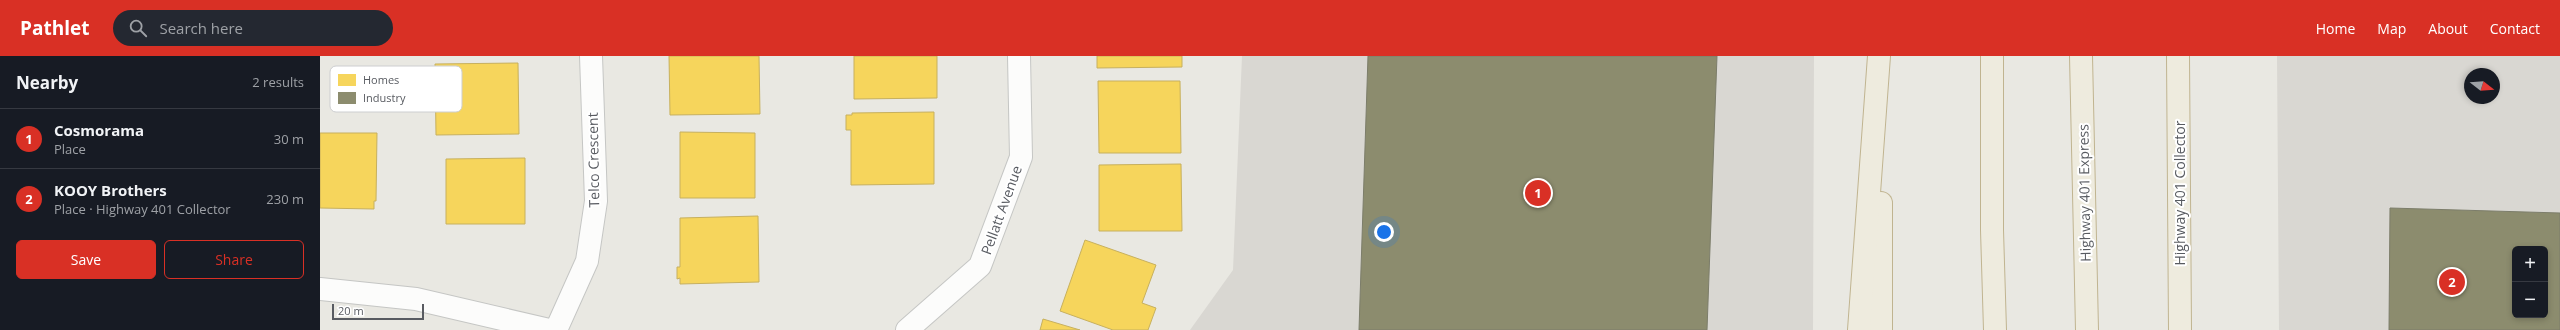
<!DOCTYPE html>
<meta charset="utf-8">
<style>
:root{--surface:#171b24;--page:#242831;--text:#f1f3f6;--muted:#9ea1a6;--line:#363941;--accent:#d93025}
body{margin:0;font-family:"Open Sans",sans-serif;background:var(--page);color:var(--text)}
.controls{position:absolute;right:12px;bottom:12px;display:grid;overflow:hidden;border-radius:6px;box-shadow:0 2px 6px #0003}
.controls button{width:36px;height:36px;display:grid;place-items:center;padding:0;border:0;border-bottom:1px solid var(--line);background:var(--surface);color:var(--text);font:20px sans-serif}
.compass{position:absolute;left:2144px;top:12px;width:36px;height:36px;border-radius:50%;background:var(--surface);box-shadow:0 2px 6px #0003;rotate:107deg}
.scale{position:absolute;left:12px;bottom:10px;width:92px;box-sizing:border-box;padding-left:4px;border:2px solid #585b61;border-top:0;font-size:11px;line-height:14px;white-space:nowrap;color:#585b61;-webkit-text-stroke:3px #fff;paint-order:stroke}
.you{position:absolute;left:1064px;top:176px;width:14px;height:14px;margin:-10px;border:3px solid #fff;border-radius:50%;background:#1a73e8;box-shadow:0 0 0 6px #1a73e833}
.badge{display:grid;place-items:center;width:26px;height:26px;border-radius:50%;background:var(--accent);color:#fff;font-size:13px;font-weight:700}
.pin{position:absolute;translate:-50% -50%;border:2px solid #fff;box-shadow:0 1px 4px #0006}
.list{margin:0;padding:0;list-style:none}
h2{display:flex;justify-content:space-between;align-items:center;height:52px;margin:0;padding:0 16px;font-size:17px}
h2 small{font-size:13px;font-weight:400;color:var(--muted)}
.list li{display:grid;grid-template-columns:26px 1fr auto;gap:12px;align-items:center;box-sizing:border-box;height:60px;padding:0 16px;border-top:1px solid var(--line)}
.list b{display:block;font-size:15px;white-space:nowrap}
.list p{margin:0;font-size:13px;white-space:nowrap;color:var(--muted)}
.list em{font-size:13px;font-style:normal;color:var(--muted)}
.actions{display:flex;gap:8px;padding:12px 16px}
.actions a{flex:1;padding:9px 0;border:1px solid var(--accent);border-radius:6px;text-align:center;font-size:14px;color:var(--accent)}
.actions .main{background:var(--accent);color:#fff}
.icon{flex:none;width:22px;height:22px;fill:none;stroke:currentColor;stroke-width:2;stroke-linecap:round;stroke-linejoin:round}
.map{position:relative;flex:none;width:2240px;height:274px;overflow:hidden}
header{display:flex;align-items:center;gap:24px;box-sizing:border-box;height:56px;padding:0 20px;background:var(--accent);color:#fff}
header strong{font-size:19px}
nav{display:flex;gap:22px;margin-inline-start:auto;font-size:14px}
.search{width:280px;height:36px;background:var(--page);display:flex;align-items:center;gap:10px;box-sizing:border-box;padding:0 14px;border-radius:22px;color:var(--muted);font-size:15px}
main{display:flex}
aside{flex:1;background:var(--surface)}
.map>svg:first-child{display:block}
.industrial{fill:#d9d7d2;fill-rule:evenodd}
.homes{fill:#f6d55c;stroke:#c7b05e}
.industry{fill:#8c8c6e;stroke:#7c7d6a;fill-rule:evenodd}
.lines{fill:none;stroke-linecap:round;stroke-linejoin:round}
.minor-casing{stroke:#c5c6c4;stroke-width:24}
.highway-casing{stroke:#c0b490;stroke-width:24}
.minor{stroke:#fcfcfb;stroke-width:22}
.highway{stroke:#eeebde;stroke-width:22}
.labels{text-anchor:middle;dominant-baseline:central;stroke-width:4;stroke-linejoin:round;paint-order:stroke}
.street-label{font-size:14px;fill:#585b61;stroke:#fff}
.key{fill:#fff;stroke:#cdced0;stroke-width:1}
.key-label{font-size:11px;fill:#585b61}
</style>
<header>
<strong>Pathlet</strong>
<div class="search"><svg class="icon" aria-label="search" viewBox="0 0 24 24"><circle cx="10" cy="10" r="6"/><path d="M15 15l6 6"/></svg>Search here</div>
<nav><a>Home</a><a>Map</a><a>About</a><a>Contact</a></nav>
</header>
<main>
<aside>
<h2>Nearby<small>2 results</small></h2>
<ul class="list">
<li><span class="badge">1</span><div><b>Cosmorama</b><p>Place</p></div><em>30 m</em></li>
<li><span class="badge">2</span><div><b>KOOY Brothers</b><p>Place · Highway 401 Collector</p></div><em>230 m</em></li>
</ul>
<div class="actions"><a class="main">Save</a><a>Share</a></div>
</aside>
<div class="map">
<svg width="2240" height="274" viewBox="0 0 2240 274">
<rect width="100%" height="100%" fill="#e9e8e2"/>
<g class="industrial">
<polygon points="922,0 1494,0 1493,274 870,274 913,214"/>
<path d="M 1957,0 L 2240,0 L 2240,274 L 1959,274 ZM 2150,18 L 2174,18 L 2174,42 L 2150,42 ZM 2195,193 L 2225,193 L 2225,259 L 2195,259 Z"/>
</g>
<g class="homes">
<polygon points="349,0 439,0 440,58 350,59"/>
<polygon points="534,0 617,0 617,42 534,43"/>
<polygon points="777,0 862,0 862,11 777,12"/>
<polygon points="198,7 199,78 116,79 115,8"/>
<polygon points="778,25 860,25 861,97 779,97"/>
<polygon points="614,56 614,128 531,129 531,74 526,74 526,59 532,59 532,57"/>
<polygon points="360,76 435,77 435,142 360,142"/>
<polygon points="0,77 57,77 56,145 54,145 54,153 0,152"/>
<polygon points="205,102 205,168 126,168 126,103"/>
<polygon points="861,108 862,175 779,175 779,109"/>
<polygon points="438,160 439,226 360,228 360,222 357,223 357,211 360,211 360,162"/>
<polygon points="765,184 836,209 822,247 836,252 828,274 793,274 740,255"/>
<polygon points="723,263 760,274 720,274"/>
</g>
<g class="industry">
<polygon points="1048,0 1397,0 1387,274 1039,274"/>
<path d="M 2070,152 L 2240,157 L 2240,274 L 2069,274 ZM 2195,193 L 2225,193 L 2225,259 L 2195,259 Z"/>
</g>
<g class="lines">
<defs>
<g id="minor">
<polyline points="0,233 96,243 229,274"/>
<polyline points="236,274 267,205 276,145 271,0"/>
<polyline points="587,274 660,210 701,101 699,0"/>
</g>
<g id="highway">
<polyline points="1672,0 1672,174 1675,274"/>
<polyline points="1761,0 1767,274"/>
<polyline points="1858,0 1860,274"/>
<polyline points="1561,147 1561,274"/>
<polyline points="1539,274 1559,0"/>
</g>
</defs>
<use href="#minor" class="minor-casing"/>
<use href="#highway" class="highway-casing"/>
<use href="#minor" class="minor"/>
<use href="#highway" class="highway"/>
</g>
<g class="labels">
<g class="street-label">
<text transform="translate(273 104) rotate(-91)">Telco Crescent</text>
<text transform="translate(1764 137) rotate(-91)">Highway 401 Express</text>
<text transform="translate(1859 137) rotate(-90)">Highway 401 Collector</text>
<text transform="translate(681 154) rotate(-70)">Pellatt Avenue</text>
</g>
</g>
<rect x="10" y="10" width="132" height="46" rx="6" class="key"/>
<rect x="18" y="18" width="18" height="12" fill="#f6d55c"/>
<rect x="18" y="36" width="18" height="12" fill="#8c8c6e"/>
<g class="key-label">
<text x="43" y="28">Homes</text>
<text x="43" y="46">Industry</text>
</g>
</svg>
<div class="controls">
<button>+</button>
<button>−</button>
</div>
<svg class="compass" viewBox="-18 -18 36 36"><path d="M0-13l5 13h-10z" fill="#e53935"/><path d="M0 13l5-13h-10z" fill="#9ea1a6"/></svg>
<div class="scale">20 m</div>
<div class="you"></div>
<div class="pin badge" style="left:1218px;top:137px">1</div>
<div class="pin badge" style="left:2132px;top:226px">2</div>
</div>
</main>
